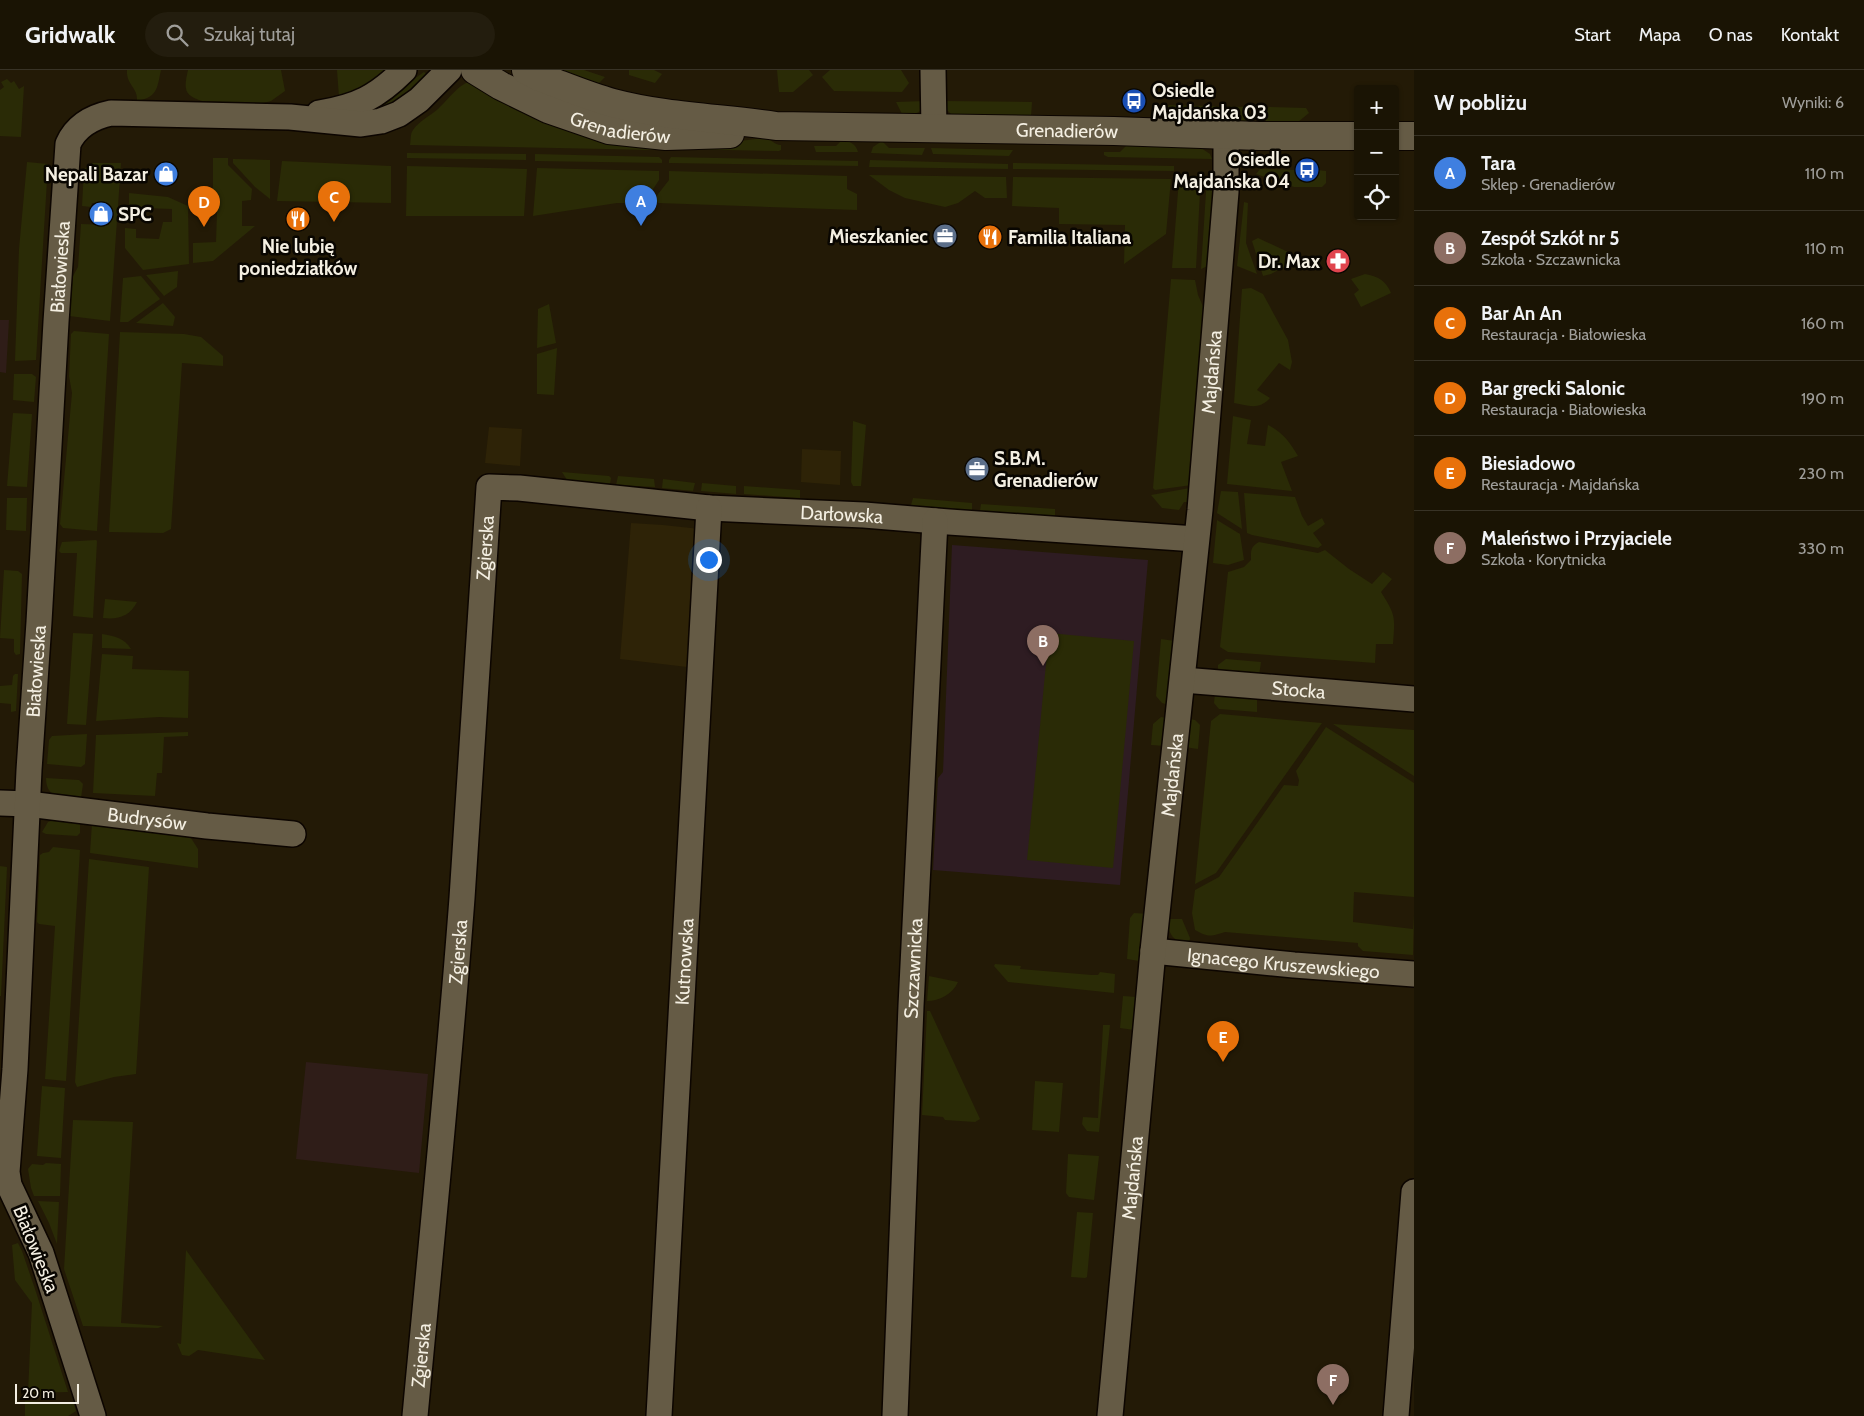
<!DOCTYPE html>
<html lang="pl">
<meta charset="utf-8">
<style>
:root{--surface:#1a1404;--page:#231d0e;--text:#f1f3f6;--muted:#9f9e9a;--line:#383326;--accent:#acc613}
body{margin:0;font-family:Cabin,sans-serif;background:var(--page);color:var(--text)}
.controls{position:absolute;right:15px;top:15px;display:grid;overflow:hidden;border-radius:5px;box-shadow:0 1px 4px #0004}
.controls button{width:45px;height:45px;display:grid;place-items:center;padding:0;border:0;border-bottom:1px solid var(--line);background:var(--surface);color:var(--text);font:25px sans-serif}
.scale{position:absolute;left:15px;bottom:12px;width:64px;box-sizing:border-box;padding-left:5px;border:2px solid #f4efe2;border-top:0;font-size:14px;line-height:18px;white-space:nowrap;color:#f4efe2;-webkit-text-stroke:4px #090601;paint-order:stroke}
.you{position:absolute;left:708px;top:489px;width:18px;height:18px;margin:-12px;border:4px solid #fff;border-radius:50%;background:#1a73e8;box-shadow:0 0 0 8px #1a73e833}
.badge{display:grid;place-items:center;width:32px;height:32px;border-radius:50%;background:var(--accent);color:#fff;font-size:16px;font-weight:700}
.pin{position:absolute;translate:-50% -41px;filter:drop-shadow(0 1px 2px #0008)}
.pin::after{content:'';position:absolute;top:26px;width:18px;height:15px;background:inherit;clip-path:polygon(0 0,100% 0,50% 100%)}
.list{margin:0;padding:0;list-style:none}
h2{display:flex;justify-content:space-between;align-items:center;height:65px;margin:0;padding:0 20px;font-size:21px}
h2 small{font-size:16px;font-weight:400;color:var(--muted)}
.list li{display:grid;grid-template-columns:32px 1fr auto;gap:15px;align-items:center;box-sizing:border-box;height:75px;padding:0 20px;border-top:1px solid var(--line)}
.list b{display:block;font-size:19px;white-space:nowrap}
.list p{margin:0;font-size:16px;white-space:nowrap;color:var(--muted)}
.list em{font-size:16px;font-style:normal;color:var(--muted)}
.icon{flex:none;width:28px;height:28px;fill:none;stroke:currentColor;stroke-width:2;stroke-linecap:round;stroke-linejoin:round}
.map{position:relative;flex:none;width:1414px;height:1346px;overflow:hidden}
header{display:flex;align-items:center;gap:30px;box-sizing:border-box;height:70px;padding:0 25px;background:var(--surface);border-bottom:1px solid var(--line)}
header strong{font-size:24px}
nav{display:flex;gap:28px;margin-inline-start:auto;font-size:18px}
.search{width:350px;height:45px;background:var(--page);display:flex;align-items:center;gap:12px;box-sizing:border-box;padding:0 18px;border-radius:28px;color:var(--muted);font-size:19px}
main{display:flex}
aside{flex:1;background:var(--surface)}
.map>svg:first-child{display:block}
.commercial{fill:#2f1d18}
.built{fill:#2e2307}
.education{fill:#2e1c22}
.green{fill:#2a2b06}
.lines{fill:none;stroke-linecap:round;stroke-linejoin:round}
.minor-casing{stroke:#0c0500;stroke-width:28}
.tertiary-casing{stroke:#0c0500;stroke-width:30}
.minor{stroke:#655b45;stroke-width:25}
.tertiary{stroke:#655b45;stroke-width:28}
.labels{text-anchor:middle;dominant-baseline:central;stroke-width:5;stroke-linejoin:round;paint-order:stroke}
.poi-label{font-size:19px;font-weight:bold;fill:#f4efe2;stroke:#090601;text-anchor:start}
.street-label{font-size:19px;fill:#f4efe2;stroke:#090601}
</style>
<header>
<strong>Gridwalk</strong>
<div class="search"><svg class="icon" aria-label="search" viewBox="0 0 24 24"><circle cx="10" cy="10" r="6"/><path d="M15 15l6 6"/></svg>Szukaj tutaj</div>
<nav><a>Start</a><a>Mapa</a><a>O nas</a><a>Kontakt</a></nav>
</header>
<main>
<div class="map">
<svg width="1414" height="1346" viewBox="0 0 1414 1346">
<rect width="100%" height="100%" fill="#231a06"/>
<g class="commercial">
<polygon points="0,250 9,250 6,303 0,302"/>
<polygon points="306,992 428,1004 419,1103 296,1089"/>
</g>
<g class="built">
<polygon points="489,357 522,359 520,396 485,393"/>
<polygon points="802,379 841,381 840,415 801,412"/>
<polygon points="631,453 663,455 700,459 692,516 687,597 620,589"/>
</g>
<polygon class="education" points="952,475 1148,490 1120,815 933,800 938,708 943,702"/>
<g class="green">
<path d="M 127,0 L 161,0 C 157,18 158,27 137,31 C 138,17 126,15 127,0 Z"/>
<path d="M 188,0 L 281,0 L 285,21 L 271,31 L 260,34 L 202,31 C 183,25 184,18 188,0 Z"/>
<polygon points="337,0 389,0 369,17 339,27"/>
<polygon points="559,0 584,0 605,7 597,15"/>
<polygon points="629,0 654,0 662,4 655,13 629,5"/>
<polygon points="777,0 809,0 813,5 793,22 779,22"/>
<polygon points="830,0 901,0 909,13 902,22 834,21 822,7"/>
<polygon points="424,2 428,6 414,25 369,43 375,36"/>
<polygon points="7,9 11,13 14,11 19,19 24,16 21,67 0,66 0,20 4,17 1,12"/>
<path d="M 472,11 L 658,77 L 653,80 L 410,75 C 411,70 410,64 413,60 C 419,51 430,46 438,39 C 449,29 458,14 472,11 Z"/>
<polygon points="925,31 924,39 913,45 902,44 896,32"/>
<polygon points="943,31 1032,32 1031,47 952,45 944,37"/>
<polygon points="1169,35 1247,37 1250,40 1250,52 1165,40"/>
<polygon points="1269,37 1306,38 1309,43 1298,52 1266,51 1266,40"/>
<path d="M 765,68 C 772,69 774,75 781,75 L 781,80 L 779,81 L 674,79 Z"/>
<path d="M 842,70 C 850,71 856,74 858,82 L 816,82 L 814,76 L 836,76 Z"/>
<polygon points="882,71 889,78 925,78 922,85 871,83 873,77"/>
<polygon points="1128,74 1201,78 1210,84 1212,89 1108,87 1104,85 1104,82 1120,82"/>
<polygon points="931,78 1013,80 1009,86 933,84"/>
<polygon points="407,83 526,84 526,90 407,88"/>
<polygon points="535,84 659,87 662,90 662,93 535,91"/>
<polygon points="671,87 858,91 858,96 669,93 669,90"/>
<polygon points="213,88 228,88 228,95 252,119 251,130 242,131 242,156 255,156 213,191 193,193 193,173 216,172 217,142 193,142 194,136 213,134"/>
<polygon points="233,89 270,90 270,129 255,117 233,93"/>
<polygon points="870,90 1008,94 1008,99 869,97"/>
<polygon points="282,91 391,96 391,133 277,131"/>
<polygon points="27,92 48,94 36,290 15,291 19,179"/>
<polygon points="93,93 121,93 110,251 69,246 73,206 78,197 81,154 109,155 109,145 112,144 109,134 92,133 91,137 82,136 84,99"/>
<polygon points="1013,93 1174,96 1174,101 1013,99"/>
<polygon points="407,96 527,99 524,146 406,146"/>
<polygon points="537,98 659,101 659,110 644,133 617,133 533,146"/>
<polygon points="1260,99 1296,100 1296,103 1317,104 1317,100 1326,101 1326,113 1322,117 1294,117 1256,104"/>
<polygon points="669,101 847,106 847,119 857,124 857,140 658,133 655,128 669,110"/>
<polygon points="869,105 1006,107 1007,128 985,128 975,121 958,133 945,137 905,128 889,120"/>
<polygon points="1013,107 1171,109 1166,164 1124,194 1125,155 1059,154 1059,138 1012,136"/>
<path d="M 1179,109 C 1188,110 1197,112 1200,122 L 1196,198 L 1172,198 Z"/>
<polygon points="1211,113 1215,113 1210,195 1201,199 1206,122 1207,116"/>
<polygon points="129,123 168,127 188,136 189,194 143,200 125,178 125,158 136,159 136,168 159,169 163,152 172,152 172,139 145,138 145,144 129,143"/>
<polygon points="1244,132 1248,133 1246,173 1257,204 1237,196"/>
<polygon points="1258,168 1301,188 1271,204 1263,206 1252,171"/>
<polygon points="178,201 177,217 164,226 146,205"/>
<path d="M 1365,204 C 1378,206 1386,211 1391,223 L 1361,237 L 1354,224 L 1359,220 L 1351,209 Z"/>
<polygon points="141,206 160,229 128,252 120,252 123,208"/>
<polygon points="1171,209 1195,210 1198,225 1206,243 1192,415 1155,420 1153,418"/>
<path d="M 1251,218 L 1263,224 L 1288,270 L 1292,292 L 1290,300 L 1279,293 L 1257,320 L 1270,328 C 1259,340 1249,336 1234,333 L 1242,219 Z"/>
<polygon points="163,233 175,247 173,256 136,253"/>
<polygon points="549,234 556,273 537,278 538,239"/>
<polygon points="74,261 109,264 97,461 63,458 60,454 72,323 69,306 71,264"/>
<polygon points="120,262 184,264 201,267 223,286 223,296 182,293 171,459 163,463 109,462"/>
<polygon points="557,278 554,325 537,324 537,284"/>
<polygon points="14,304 32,304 36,307 34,332 13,330"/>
<polygon points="13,343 32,344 27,417 7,416"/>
<path d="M 1233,346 L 1251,350 L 1247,374 L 1265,376 L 1268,355 C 1282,362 1290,372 1298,386 L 1281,392 L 1292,421 L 1227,414 Z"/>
<polygon points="853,351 866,355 861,416 853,416 851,412"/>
<polygon points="562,402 609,406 611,408 610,414 571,412 567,410"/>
<polygon points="618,406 654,409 655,417 616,415"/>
<polygon points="663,409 695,413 693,421 662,418"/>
<polygon points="702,413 736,416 736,424 701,421"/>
<polygon points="744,416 800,420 800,428 744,424"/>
<polygon points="1190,418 1191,432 1184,432 1179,440 1162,438 1151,425"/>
<polygon points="1221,421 1238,422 1242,459 1217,443"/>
<polygon points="1244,423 1295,427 1302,446 1308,456 1322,448 1325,454 1313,463 1322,475 1318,478 1252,465 1247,463"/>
<polygon points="7,428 27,428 26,461 6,460"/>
<polygon points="913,428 972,433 972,441 912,437 911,435"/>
<polygon points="981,434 1055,439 1055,447 980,441"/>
<polygon points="1217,450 1240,464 1244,490 1228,495 1213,493"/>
<polygon points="96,470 97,471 93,548 73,546 77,483 61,483 59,481 62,472"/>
<path d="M 1259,472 L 1318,483 L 1325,480 L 1349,499 L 1372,514 L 1383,502 L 1392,509 L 1381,522 C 1396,546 1395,546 1393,574 L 1376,574 L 1375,593 L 1228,582 L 1220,577 L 1228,502 L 1244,497 L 1251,490 C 1251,481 1250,477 1259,472 Z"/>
<polygon points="4,500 18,501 22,504 20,584 16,585 14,582 14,569 0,568"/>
<path d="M 105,529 L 137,532 C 130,546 118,550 103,548 Z"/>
<polygon points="73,563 93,564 86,655 67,654"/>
<polygon points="1049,563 1134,571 1113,798 1027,790"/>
<path d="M 102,564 C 115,566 124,568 131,579 L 102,578 Z"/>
<polygon points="1161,569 1175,571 1169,635 1162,633 1156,626"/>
<polygon points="102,584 133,586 132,599 189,601 188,648 159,647 96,651"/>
<polygon points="1226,589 1261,592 1259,606 1218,603 1218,595"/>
<polygon points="15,604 18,604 16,641 11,642 11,634 0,633 0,616 12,615 13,606"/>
<polygon points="1215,623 1257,626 1257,642 1219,639 1214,633"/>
<polygon points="1220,644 1322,653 1216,803 1195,814 1211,651"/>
<polygon points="1161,647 1167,648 1165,676 1151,675 1153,654"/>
<polygon points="1190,649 1195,650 1200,655 1198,679 1184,677"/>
<polygon points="1333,654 1414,660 1414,706"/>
<path d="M 1326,657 L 1414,713 L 1414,827 L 1354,822 L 1353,852 L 1413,859 L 1414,845 L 1413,885 L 1363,881 L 1358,876 L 1358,873 L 1225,862 C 1210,867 1208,867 1195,860 L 1192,843 L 1195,820 L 1219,807 L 1284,715 L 1298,716 L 1299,710 L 1296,701 Z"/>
<polygon points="188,662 188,666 164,667 162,703 157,703 155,726 93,723 96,665"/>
<polygon points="87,664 85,694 81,697 47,694 49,670 52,666"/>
<path d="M 46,708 L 79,710 L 83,714 L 81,728 C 64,726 46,730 46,708 Z"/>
<polygon points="58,749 80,752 80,763 77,766 46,764 42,762 48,752"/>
<polygon points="92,753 189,765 198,779 198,798 90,783"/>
<polygon points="53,777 80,780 66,1011 45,1009 55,856 39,854 37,852 40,785 43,783 49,782"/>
<polygon points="89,789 149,797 136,1004 114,1007 77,1017 75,1012"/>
<polygon points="0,796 7,797 1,926 0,926"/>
<polygon points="1134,843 1149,844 1141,889 1139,891 1127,889 1130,848"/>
<path d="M 1168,849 L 1182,849 L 1190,868 L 1189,874 C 1175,874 1166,862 1168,849 Z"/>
<polygon points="995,894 1021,896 1020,899 1092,905 1098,905 1100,902 1115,904 1114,923 1008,912 994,896"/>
<path d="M 929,906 L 958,912 C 953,924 939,931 927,931 Z"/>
<polygon points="1123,926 1137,927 1134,960 1120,958"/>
<polygon points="927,941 930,941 980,1049 975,1052 945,1050 943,1047 922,1045"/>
<polygon points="1103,955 1110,955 1099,1062 1087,1061 1082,1054 1083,1047 1098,1048"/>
<polygon points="1035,1011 1063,1013 1059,1062 1032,1060"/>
<polygon points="42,1016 65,1018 61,1088 37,1086"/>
<polygon points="73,1050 133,1052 121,1253 163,1256 158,1258 83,1256 64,1199"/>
<polygon points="1068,1084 1099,1086 1094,1130 1069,1127 1066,1123"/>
<polygon points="46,1093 61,1094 60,1126 34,1126 31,1118 28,1099 32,1094 43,1095"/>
<polygon points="38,1131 59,1132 57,1174 49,1153"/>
<polygon points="1077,1142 1093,1143 1087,1207 1085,1208 1071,1207"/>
<polygon points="18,1173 22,1181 35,1219 68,1322 28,1323 32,1233 15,1210 12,1175"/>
<polygon points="186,1180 265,1290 198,1280 189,1286 182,1285 177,1273 181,1274"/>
<polygon points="25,1331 74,1334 76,1341 68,1346 25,1346"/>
</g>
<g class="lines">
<defs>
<g id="minor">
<polyline points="933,0 934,59"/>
<path d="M 319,43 C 357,37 377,27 404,0"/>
<path id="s1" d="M 1183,610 L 1414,629"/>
<path id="s2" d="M 0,733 L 28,734 L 207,756 L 293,764"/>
<path id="s3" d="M 1153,881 L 1294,895 L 1414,904"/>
<path id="s4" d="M 93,1346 L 41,1183 L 9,1115 L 7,1102 L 15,999 L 29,700 L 39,552 L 56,252 L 68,74 C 76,56 92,47 111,43 L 290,47 L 361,54 L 381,51 L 399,44 L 419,30 L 449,0"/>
<path id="s5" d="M 415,1346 C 431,1174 449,1001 462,828 C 472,691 479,554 489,417 L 519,418 L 709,438 L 864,445 L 949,452 L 1196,469"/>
<path id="s6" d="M 659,1346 L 709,438"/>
<path id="s7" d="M 895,1346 L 911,936 L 935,451"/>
<path id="s8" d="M 1110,1346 L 1153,881 L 1200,440 L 1226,122 L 1226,65"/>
<polyline points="1396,1346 1414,1122"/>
</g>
<g id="tertiary">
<path id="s9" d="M 475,0 L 501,16 L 548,39 L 609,60 L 666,66 L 730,64"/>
<path id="s10" d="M 526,0 L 537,6 C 562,15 587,26 613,33 C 666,47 722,48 776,56 L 1114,61 L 1259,66 L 1358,66"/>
<polyline points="1395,66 1414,66"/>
</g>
</defs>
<use href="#minor" class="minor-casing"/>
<use href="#tertiary" class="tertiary-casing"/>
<use href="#minor" class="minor"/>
<use href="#tertiary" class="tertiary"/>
</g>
<defs>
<symbol id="bus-disc" viewBox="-11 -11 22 22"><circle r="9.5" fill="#1a4fb4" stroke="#090601"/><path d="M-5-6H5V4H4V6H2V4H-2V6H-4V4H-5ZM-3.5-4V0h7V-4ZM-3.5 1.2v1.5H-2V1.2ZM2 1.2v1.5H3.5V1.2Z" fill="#fff"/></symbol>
<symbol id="shop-disc" viewBox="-11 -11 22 22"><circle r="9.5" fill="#3f7fe0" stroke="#090601"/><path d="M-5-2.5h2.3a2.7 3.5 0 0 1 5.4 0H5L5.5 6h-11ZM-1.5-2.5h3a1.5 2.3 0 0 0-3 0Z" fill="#fff"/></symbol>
<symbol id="restaurant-disc" viewBox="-11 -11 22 22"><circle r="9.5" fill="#e8710a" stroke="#090601"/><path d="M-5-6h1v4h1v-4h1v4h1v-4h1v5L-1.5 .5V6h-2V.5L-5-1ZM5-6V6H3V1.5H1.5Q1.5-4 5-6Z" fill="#fff"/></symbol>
<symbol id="office-disc" viewBox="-11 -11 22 22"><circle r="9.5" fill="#5c6f8a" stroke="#090601"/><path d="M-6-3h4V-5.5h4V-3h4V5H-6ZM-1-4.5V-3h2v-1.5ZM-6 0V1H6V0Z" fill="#fff"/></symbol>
<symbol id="pharmacy-disc" viewBox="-11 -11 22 22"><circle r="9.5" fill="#e0444e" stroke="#090601"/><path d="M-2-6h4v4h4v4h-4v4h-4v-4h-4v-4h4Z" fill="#fff"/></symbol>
</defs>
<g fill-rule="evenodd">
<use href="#bus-disc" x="1120" y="17" width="28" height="28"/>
<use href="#bus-disc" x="1293" y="86" width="28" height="28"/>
<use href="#shop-disc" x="152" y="90" width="28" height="28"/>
<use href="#shop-disc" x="87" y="130" width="28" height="28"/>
<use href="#restaurant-disc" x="284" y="135" width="28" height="28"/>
<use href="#office-disc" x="931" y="152" width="28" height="28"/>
<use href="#restaurant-disc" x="976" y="153" width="28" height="28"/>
<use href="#pharmacy-disc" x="1324" y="177" width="28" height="28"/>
<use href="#office-disc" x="963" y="385" width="28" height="28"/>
</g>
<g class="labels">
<g class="poi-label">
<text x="1152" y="20">Osiedle<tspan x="1152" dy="22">Majdańska 03</tspan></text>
<text x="1290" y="89" text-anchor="end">Osiedle<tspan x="1290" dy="22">Majdańska 04</tspan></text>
<text x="148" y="104" text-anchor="end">Nepali Bazar</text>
<text x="118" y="144">SPC</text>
<text x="928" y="166" text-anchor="end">Mieszkaniec</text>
<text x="1008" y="167">Familia Italiana</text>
<text x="298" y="176" text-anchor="middle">Nie lubię<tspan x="298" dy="22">poniedziałków</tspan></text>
<text x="1320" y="191" text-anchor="end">Dr. Max</text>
<text x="994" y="388">S.B.M.<tspan x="994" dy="22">Grenadierów</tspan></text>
</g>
<g class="street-label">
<text stroke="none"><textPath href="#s9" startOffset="158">Grenadierów</textPath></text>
<text stroke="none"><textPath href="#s10" startOffset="549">Grenadierów</textPath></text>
<text stroke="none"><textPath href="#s4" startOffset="1166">Białowieska</textPath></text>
<text stroke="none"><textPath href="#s8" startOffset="1049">Majdańska</textPath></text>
<text stroke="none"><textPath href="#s5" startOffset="1286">Darłowska</textPath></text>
<text stroke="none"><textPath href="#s5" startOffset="871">Zgierska</textPath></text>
<text stroke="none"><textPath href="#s4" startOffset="761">Białowieska</textPath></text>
<text stroke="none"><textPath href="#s1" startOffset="116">Stocka</textPath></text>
<text stroke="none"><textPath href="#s8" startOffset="644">Majdańska</textPath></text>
<text stroke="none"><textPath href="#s2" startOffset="148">Budrysów</textPath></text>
<text stroke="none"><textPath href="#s5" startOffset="466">Zgierska</textPath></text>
<text stroke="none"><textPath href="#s6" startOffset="455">Kutnowska</textPath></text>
<text stroke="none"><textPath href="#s3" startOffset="131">Ignacego Kruszewskiego</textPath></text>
<text stroke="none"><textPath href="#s7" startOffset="448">Szczawnicka</textPath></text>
<text stroke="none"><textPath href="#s8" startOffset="239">Majdańska</textPath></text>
<text transform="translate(36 1179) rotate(68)">Białowieska</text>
<text stroke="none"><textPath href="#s5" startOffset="61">Zgierska</textPath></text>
</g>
</g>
</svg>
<div class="controls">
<button>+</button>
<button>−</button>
<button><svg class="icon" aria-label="locate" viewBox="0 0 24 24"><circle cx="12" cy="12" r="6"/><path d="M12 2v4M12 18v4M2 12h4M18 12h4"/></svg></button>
</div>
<div class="scale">20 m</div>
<div class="you"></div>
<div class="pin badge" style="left:641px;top:156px;background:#3f7fe0">A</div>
<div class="pin badge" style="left:1043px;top:596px;background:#8d6e63">B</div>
<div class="pin badge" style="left:334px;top:152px;background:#e8710a">C</div>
<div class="pin badge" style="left:204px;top:157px;background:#e8710a">D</div>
<div class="pin badge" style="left:1223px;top:992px;background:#e8710a">E</div>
<div class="pin badge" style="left:1333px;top:1335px;background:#8d6e63">F</div>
</div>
<aside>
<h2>W pobliżu<small>Wyniki: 6</small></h2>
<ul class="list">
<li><span class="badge" style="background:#3f7fe0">A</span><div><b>Tara</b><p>Sklep · Grenadierów</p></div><em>110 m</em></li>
<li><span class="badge" style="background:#8d6e63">B</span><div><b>Zespół Szkół nr 5</b><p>Szkoła · Szczawnicka</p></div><em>110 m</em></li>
<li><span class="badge" style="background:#e8710a">C</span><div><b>Bar An An</b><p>Restauracja · Białowieska</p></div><em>160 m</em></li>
<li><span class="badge" style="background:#e8710a">D</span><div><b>Bar grecki Salonic</b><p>Restauracja · Białowieska</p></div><em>190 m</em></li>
<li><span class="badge" style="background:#e8710a">E</span><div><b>Biesiadowo</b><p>Restauracja · Majdańska</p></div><em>230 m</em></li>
<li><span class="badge" style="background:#8d6e63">F</span><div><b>Maleństwo i Przyjaciele</b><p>Szkoła · Korytnicka</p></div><em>330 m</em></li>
</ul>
</aside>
</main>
